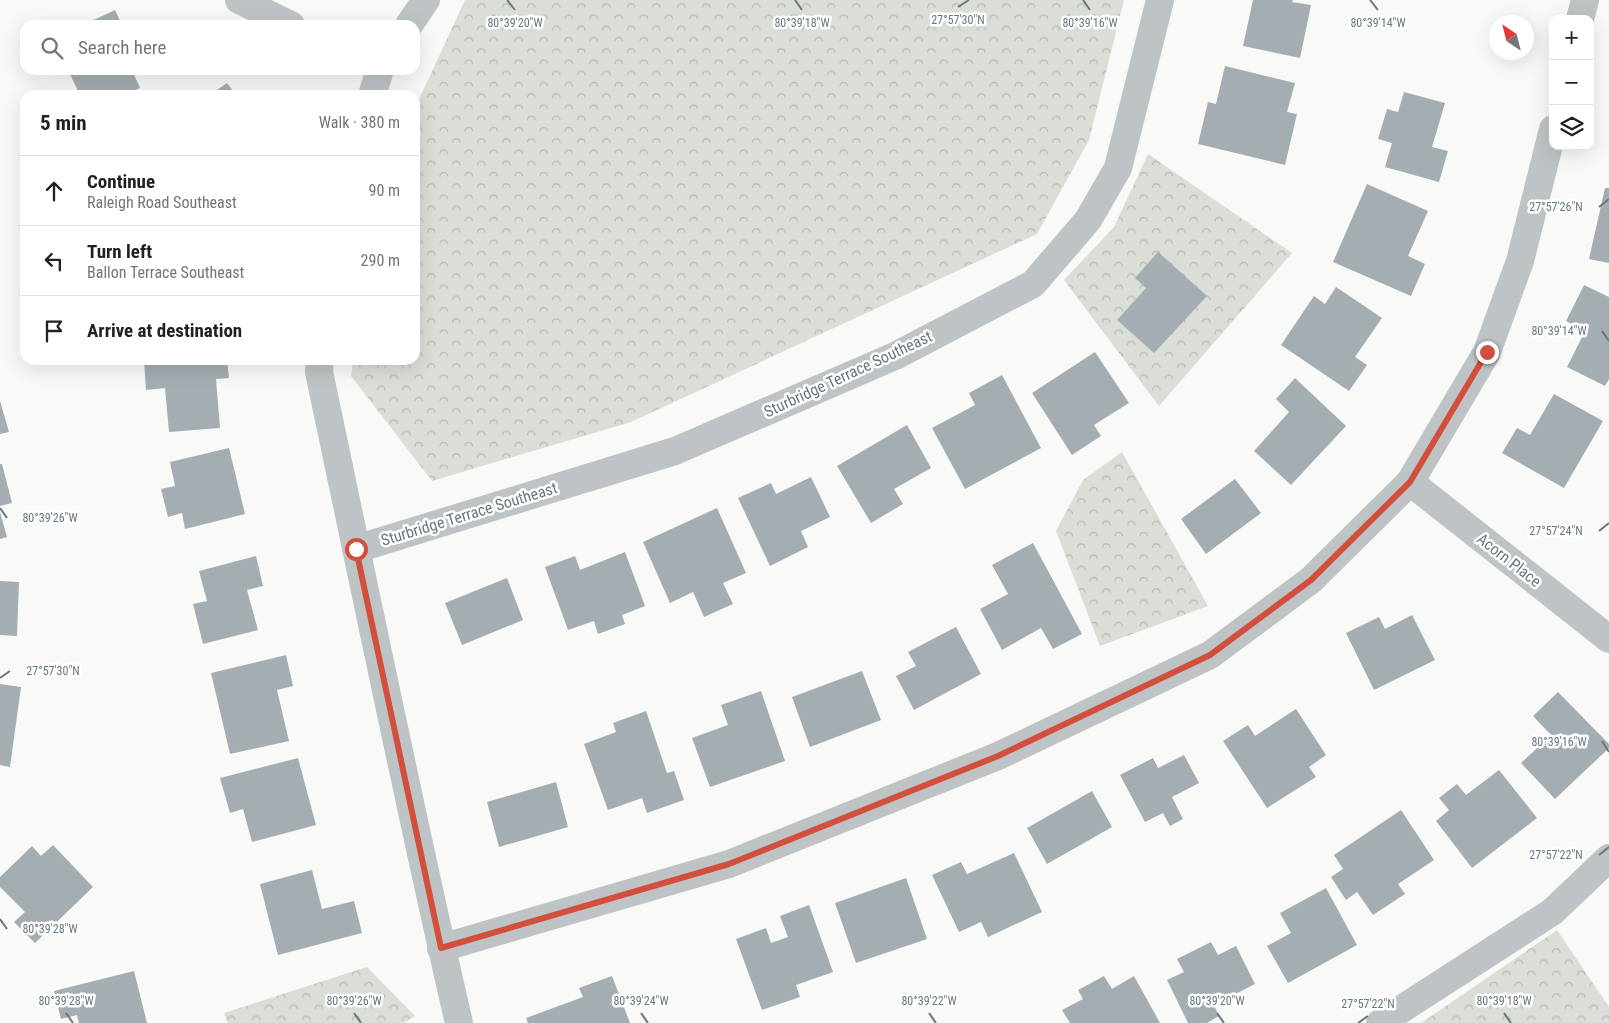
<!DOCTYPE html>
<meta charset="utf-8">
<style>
:root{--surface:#fff;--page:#f6f6f6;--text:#202124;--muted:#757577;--line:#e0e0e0}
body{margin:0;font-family:"Roboto Condensed",sans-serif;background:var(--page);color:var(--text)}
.controls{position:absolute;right:15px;top:15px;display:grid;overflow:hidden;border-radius:10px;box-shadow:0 5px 20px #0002}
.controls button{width:45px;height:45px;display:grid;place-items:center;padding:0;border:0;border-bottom:1px solid var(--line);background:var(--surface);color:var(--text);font:25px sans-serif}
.compass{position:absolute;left:1489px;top:15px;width:45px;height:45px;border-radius:50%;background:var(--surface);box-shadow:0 5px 20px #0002;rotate:325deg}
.stop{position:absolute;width:15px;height:15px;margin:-11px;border:4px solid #d34f3d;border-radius:50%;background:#fff}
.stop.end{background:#d34f3d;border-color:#fff;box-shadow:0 1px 5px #0008}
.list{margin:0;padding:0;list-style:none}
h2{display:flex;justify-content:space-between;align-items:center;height:65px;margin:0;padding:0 20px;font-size:21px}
h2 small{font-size:16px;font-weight:400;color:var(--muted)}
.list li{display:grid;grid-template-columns:32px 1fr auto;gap:15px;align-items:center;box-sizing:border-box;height:70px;padding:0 20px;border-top:1px solid var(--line)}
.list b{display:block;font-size:19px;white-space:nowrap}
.list p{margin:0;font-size:16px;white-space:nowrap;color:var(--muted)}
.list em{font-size:16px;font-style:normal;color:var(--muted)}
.icon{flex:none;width:28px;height:28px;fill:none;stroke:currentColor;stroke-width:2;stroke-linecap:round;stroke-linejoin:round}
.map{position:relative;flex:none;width:1609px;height:1023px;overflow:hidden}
.search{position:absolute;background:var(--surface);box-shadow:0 5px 20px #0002;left:20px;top:20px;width:400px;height:55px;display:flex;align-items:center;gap:12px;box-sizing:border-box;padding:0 18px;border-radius:15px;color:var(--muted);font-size:19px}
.panel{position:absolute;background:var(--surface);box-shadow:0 5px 20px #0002;left:20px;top:90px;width:400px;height:275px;border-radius:15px}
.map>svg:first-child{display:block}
.forest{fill:url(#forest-crowns)}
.building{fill:#a4aeb2}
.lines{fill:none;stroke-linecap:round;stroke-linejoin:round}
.minor{stroke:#bec4c6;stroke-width:28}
.route{stroke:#d34f3d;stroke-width:6}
.ticks{fill:none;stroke:#66787f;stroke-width:2}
.labels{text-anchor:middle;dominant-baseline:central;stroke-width:5;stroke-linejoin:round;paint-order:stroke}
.street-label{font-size:16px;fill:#66787f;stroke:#fff}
.ticks-label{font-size:12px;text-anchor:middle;fill:#66787f;stroke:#fff;stroke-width:5;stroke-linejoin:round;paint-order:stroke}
</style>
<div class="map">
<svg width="1609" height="1023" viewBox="0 0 1609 1023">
<defs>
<pattern id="forest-crowns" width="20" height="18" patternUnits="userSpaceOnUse" patternTransform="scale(1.25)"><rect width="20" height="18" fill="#daded7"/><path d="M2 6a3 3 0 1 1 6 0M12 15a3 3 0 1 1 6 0" fill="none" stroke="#b5b9b4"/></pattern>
</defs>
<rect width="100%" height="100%" fill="#f9f9f7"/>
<g class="forest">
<polygon points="465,0 1124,0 1089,140 1037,234 631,422 432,481 351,376 354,360 415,360 415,108"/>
<polygon points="1148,154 1292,253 1159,406 1064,280 1114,227"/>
<polygon points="1122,452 1208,606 1100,646 1056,531 1083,480"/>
<polygon points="1557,930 1609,1007 1609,1023 1421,1023"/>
<polygon points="367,967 415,1016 404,1023 228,1023 224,1013"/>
</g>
<g class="building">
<polygon points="1253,0 1293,0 1292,2 1311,5 1300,58 1243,46"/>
<polygon points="115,10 122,25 83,25"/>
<polygon points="1225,66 1295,83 1287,112 1297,114 1285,165 1198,144 1208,102 1216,104"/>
<polygon points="68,70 132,70 140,88 124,95 80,95"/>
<polygon points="227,83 236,95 210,95"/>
<polygon points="1404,92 1445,103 1432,147 1448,151 1439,182 1385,167 1392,143 1378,139 1387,109 1398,112"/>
<polygon points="1367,184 1428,211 1408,256 1425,264 1411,296 1333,262"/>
<polygon points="1605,188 1609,188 1609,263 1589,259"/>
<polygon points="1158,252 1207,296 1154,353 1117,320 1146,288 1135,278"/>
<polygon points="1584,285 1609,297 1609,379 1605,386 1567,367 1585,331 1566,321"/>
<polygon points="1336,287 1382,318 1355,357 1367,365 1349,391 1281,345 1314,296 1325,304"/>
<polygon points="1095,352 1129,403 1094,425 1101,436 1072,455 1032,393"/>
<polygon points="144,360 227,360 229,378 216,379 220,428 169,432 165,388 146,390"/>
<polygon points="1002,375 1041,448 965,489 932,428 975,405 969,393"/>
<polygon points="1295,378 1346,426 1291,485 1254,451 1289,412 1276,399"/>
<polygon points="1554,394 1603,421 1564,488 1502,453 1517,428 1530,435"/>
<polygon points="0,401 9,432 0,434"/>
<polygon points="907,425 931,468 894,489 903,504 871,523 837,466"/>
<polygon points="229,448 245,514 185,529 182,513 168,517 161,489 175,486 170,462"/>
<polygon points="0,464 2,464 12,503 0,506"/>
<polygon points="811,477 830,517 801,531 808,547 770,566 738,498 771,483 776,494"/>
<polygon points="1235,479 1261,513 1206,554 1181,519"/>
<polygon points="717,508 746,573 723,583 733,604 704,617 693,592 670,603 643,542"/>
<polygon points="0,512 7,537 0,539"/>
<polygon points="1033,543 1082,634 1053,649 1041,628 1002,650 980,609 1008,594 992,565"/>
<polygon points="625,552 645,606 622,615 625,624 598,634 594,621 568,630 545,567 575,556 580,570"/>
<polygon points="256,556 263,586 247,590 258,630 203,644 193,604 207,601 199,571"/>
<polygon points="507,578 523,620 462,645 445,603"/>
<polygon points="0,581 19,582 17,636 0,635"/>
<polygon points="1412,615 1435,660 1374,690 1346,633 1379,617 1385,629"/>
<polygon points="956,627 981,674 914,710 896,676 916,666 908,652"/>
<polygon points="286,655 293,686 277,690 289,741 230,754 211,673"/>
<polygon points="862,671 881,720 810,747 792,697"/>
<polygon points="0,684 21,687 10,767 0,765"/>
<polygon points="761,691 785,761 710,787 692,738 728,725 721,705"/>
<polygon points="1558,692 1609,744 1609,748 1555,799 1521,763 1551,735 1533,716"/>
<polygon points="1296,709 1326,755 1309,767 1316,777 1267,808 1223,741 1248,725 1255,736"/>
<polygon points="646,711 667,773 674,771 684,800 647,813 642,798 608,810 584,744 616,732 613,723"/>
<polygon points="1184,755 1199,783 1172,797 1183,819 1170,826 1163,813 1145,822 1120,775 1153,758 1158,768"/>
<polygon points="298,758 316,825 252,842 243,809 230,813 220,778"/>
<polygon points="1499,770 1537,818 1472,868 1436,821 1449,810 1439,798 1457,784 1466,795"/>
<polygon points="556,782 568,827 499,847 487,802"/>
<polygon points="1092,791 1112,827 1047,864 1027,828"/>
<polygon points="1401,810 1434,860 1398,884 1405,894 1373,915 1357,892 1346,900 1331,877 1343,869 1334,855"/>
<polygon points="53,845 93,887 35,943 14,922 25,912 0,887 0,877 32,846 41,856"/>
<polygon points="1014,853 1042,912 988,937 981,922 959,932 932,875 961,862 967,874"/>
<polygon points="312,870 322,909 354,901 362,933 278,955 260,884"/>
<polygon points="906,878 927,939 856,963 835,903"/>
<polygon points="1326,888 1357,945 1288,983 1267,946 1291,933 1280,913"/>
<polygon points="809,905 833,972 796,985 800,997 762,1010 736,939 766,928 771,943 788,937 780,916"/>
<polygon points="1211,942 1218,955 1236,946 1255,984 1214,1005 1219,1016 1207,1023 1188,1023 1167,980 1184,972 1177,959"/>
<polygon points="134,971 147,1023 79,1023 77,1015 61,1019 54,991"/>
<polygon points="612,976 630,1023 528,1023 526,1018 583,997 579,988"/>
<polygon points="1104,976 1112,989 1134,976 1160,1023 1070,1023 1062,1010 1083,999 1078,990"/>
</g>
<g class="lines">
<g class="minor">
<polyline points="239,0 291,25"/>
<polyline points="1580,19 1585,0"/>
<polyline points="409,25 426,0"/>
<polyline points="372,95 380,70"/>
<path d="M 320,360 L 319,372 C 365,589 409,807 459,1023"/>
<polyline points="1410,482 1609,639"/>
<polyline points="356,549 675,451 895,356 1033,284 1088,220 1118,168 1160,0"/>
<polyline points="441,948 729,864 998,756 1210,655 1311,580 1410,482 1487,352 1520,261 1553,129"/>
<polyline points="1380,1023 1552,912 1609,858"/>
</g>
</g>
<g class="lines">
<polyline class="route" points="356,549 441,948 729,864 998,756 1210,655 1311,580 1410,482 1487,352"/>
</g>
<path class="ticks" d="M 507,0 L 515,10M 795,0 L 802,10M 1083,0 L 1090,10M 1370,0 L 1378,10M 958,7 L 969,0M 1599,207 L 1609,199M 1602,331 L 1609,341M 0,508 L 7,518M 1599,531 L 1609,523M 0,678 L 10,671M 1602,741 L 1609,752M 1599,855 L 1609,847M 0,919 L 7,929M 66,1013 L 73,1023M 354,1013 L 361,1023M 641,1013 L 648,1023M 929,1013 L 936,1023M 1217,1013 L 1224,1023M 1504,1013 L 1511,1023M 1358,1023 L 1368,1016"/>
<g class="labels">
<g class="street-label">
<text transform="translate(848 374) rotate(-25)">Sturbridge Terrace Southeast</text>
<text transform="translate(469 514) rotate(-17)">Sturbridge Terrace Southeast</text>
<text transform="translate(1509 560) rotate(38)">Acorn Place</text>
</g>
</g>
<g class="ticks-label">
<text x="958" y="24">27°57'30"N</text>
<text x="802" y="27">80°39'18"W</text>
<text x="1090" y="27">80°39'16"W</text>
<text x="515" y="27">80°39'20"W</text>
<text x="1378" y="27">80°39'14"W</text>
<text x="1556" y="211">27°57'26"N</text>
<text x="1559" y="335">80°39'14"W</text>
<text x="50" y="522">80°39'26"W</text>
<text x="1556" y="535">27°57'24"N</text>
<text x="53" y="675">27°57'30"N</text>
<text x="1559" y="746">80°39'16"W</text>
<text x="1556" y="859">27°57'22"N</text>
<text x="50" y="933">80°39'28"W</text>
<text x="66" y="1005">80°39'28"W</text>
<text x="354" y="1005">80°39'26"W</text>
<text x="641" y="1005">80°39'24"W</text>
<text x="929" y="1005">80°39'22"W</text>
<text x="1217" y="1005">80°39'20"W</text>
<text x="1504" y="1005">80°39'18"W</text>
<text x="1368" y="1008">27°57'22"N</text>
</g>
</svg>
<div class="controls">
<button>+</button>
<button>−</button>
<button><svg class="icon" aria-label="layers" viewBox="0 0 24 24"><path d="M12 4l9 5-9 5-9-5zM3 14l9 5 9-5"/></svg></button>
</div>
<svg class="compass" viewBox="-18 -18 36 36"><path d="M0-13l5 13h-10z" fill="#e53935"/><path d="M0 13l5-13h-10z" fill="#757577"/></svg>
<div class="stop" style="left:356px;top:549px"></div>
<div class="stop end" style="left:1487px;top:352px"></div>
<div class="search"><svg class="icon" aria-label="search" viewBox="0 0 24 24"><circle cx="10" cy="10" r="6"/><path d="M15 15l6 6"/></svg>Search here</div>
<section class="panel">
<h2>5 min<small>Walk · 380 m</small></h2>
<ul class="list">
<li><svg class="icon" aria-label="ahead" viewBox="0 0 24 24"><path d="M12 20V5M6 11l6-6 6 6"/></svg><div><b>Continue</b><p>Raleigh Road Southeast</p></div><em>90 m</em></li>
<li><svg class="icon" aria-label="left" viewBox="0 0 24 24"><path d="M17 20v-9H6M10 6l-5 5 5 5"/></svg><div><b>Turn left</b><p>Ballon Terrace Southeast</p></div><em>290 m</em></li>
<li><svg class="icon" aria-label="arrive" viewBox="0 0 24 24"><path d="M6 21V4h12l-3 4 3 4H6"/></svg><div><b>Arrive at destination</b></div></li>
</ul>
</section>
</div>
